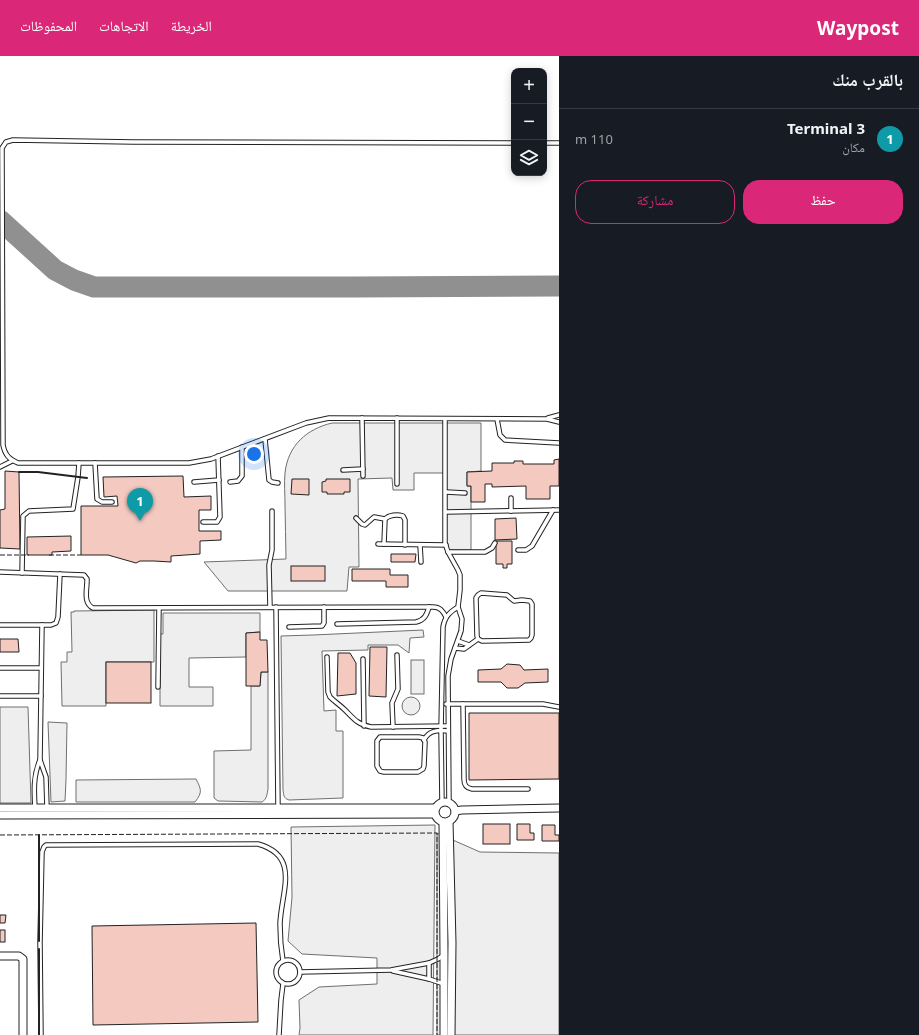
<!DOCTYPE html>
<html lang="ar">
<meta charset="utf-8">
<style>
:root{--surface:#171b24;--page:#20242c;--text:#f1f3f6;--muted:#9ea1a6;--line:#363941;--accent:#db2777}
body{margin:0;font-family:"Noto Sans","Noto Naskh Arabic",sans-serif;background:var(--page);color:var(--text);direction:rtl}
.controls{position:absolute;right:12px;top:12px;display:grid;overflow:hidden;border-radius:8px;box-shadow:0 2px 10px #0003}
.controls button{width:36px;height:36px;display:grid;place-items:center;padding:0;border:0;border-bottom:1px solid var(--line);background:var(--surface);color:var(--text);font:20px sans-serif}
.you{position:absolute;left:254px;top:398px;width:14px;height:14px;margin:-10px;border:3px solid #fff;border-radius:50%;background:#1a73e8;box-shadow:0 0 0 6px #1a73e833}
.badge{display:grid;place-items:center;width:26px;height:26px;border-radius:50%;background:var(--accent);color:#fff;font-size:13px;font-weight:700}
.pin{position:absolute;translate:-50% -33px;filter:drop-shadow(0 1px 2px #0008)}
.pin::after{content:'';position:absolute;top:21px;width:14px;height:12px;background:inherit;clip-path:polygon(0 0,100% 0,50% 100%)}
.list{margin:0;padding:0;list-style:none}
h2{display:flex;justify-content:space-between;align-items:center;height:52px;margin:0;padding:0 16px;font-size:17px}
h2 small{font-size:13px;font-weight:400;color:var(--muted)}
.list li{display:grid;grid-template-columns:26px 1fr auto;gap:12px;align-items:center;box-sizing:border-box;height:60px;padding:0 16px;border-top:1px solid var(--line)}
.list b{display:block;font-size:15px;white-space:nowrap}
.list p{margin:0;font-size:13px;white-space:nowrap;color:var(--muted)}
.list em{font-size:13px;font-style:normal;color:var(--muted)}
.actions{display:flex;gap:8px;padding:12px 16px}
.actions a{flex:1;padding:9px 0;border:1px solid var(--accent);border-radius:16px;text-align:center;font-size:14px;color:var(--accent)}
.actions .main{background:var(--accent);color:#fff}
.icon{flex:none;width:22px;height:22px;fill:none;stroke:currentColor;stroke-width:2;stroke-linecap:round;stroke-linejoin:round}
.map{position:relative;flex:none;width:559px;height:979px;overflow:hidden;direction:ltr}
header{display:flex;align-items:center;gap:24px;box-sizing:border-box;height:56px;padding:0 20px;background:var(--accent);color:#fff}
header strong{font-size:19px}
nav{display:flex;gap:22px;margin-inline-start:auto;font-size:14px}
main{display:flex}
aside{flex:1;background:var(--surface)}
.map>svg:first-child{display:block}
.green{fill:#eee;stroke:#6f6f6f}
.lines{fill:none;stroke-linecap:round;stroke-linejoin:round}
.taxiway{stroke:#909090;stroke-width:21}
.building{fill:#f3c9c0;stroke:#222}
.service-casing{stroke:#222;stroke-width:5.5}
.minor-casing{stroke:#222;stroke-width:9}
.service{stroke:#fff;stroke-width:3.5}
.minor{stroke:#fff;stroke-width:7}
.fence{stroke:#222;stroke-width:1;stroke-dasharray:5 2;stroke-linecap:butt}
.wall{stroke:#222;stroke-width:2}
</style>
<header>
<strong>Waypost</strong>
<nav><a>الخريطة</a><a>الاتجاهات</a><a>المحفوظات</a></nav>
</header>
<main>
<aside>
<h2>بالقرب منك<small></small></h2>
<ul class="list">
<li><span class="badge" style="background:#0f9aa8">1</span><div><b>Terminal 3</b><p>مكان</p></div><em>110 m</em></li>
</ul>
<div class="actions"><a class="main">حفظ</a><a>مشاركة</a></div>
</aside>
<div class="map">
<svg width="559" height="979" viewBox="0 0 559 979">
<rect width="100%" height="100%" fill="#fff"/>
<g class="green">
<path d="M 332,367 L 481,367 L 481,415 L 467,416 L 467,430 L 471,430 L 471,494 L 445,494 L 444,417 L 414,417 L 414,434 L 393,434 L 392,422 L 358,423 L 359,511 L 349,511 L 347,535 L 228,535 L 204,506 L 286,503 C 286,485 285,466 285,448 C 285,438 284,427 285,417 C 288,389 307,373 332,367 Z"/>
<polygon points="154,554 154,606 106,606 106,650 62,650 61,606 67,606 67,596 72,596 71,556 74,556 74,555"/>
<polygon points="163,557 260,557 260,576 246,577 246,601 189,602 189,631 213,631 213,650 160,650 160,578 163,578"/>
<path d="M 423,574 L 424,581 L 410,582 L 409,597 L 398,589 L 368,589 L 368,594 L 322,595 L 324,655 L 336,654 L 336,675 L 343,675 L 343,742 L 289,744 C 283,742 284,739 283,734 L 281,580 L 313,579 Z"/>
<rect x="411" y="604" width="13" height="34"/>
<path d="M 261,616 L 268,616 L 268,733 C 267,738 267,743 262,746 L 218,745 L 214,742 L 214,695 L 251,694 L 251,630 L 260,630 Z"/>
<circle cx="411" cy="650" r="9"/>
<polygon points="0,651 28,651 31,747 0,747"/>
<polygon points="48,666 67,667 66,724 65,745 51,746"/>
<path d="M 196,723 C 201,733 203,736 195,746 L 76,746 L 76,724 Z"/>
<polygon points="435,769 433,979 299,979 300,972 299,944 319,931 377,928 377,902 302,898 288,885 292,841 291,771"/>
<polygon points="437,777 480,796 559,797 559,979 437,979"/>
</g>
<g class="lines">
<polyline class="taxiway" points="0,164 55,214 74,224 94,231 354,231 559,230"/>
</g>
<g class="building">
<polygon points="559,403 559,430 550,430 550,443 526,443 526,430 492,431 492,428 485,428 485,446 471,446 471,430 467,430 467,416 492,415 492,407 514,407 514,405 523,405 523,408 554,408 554,404"/>
<polygon points="5,415 19,416 20,493 0,492 0,454 5,453"/>
<polygon points="183,420 184,441 211,440 211,454 199,454 199,475 221,475 221,484 200,485 200,498 171,500 171,506 154,505 140,505 136,507 108,499 81,499 81,450 118,450 117,440 104,441 103,421"/>
<polygon points="292,423 309,423 309,439 291,438"/>
<polygon points="326,423 350,423 350,436 344,436 344,438 327,438 327,436 322,436 322,426 326,425"/>
<polygon points="516,462 517,483 495,484 495,463"/>
<polygon points="71,480 71,495 52,496 52,499 27,499 27,481"/>
<polygon points="496,485 512,485 512,508 507,508 507,512 503,512 503,508 496,508"/>
<polygon points="391,498 416,498 415,506 391,506"/>
<rect x="291" y="510" width="34" height="15"/>
<polygon points="352,513 390,513 390,519 408,519 408,531 386,531 386,525 352,525"/>
<polygon points="260,576 260,584 267,584 268,616 261,616 260,630 246,630 246,577"/>
<polygon points="0,583 18,583 19,596 0,596"/>
<polygon points="370,591 387,591 386,641 369,640"/>
<polygon points="338,597 350,597 356,607 356,638 337,640"/>
<rect x="106" y="606" width="45" height="41"/>
<polygon points="507,608 520,609 524,614 548,613 548,626 525,627 518,632 507,632 501,626 478,626 478,614 501,613"/>
<polygon points="469,657 559,657 559,723 469,724"/>
<rect x="483" y="768" width="27" height="20"/>
<polygon points="517,768 530,768 530,777 534,777 534,784 517,784"/>
<polygon points="542,769 555,769 555,779 559,779 559,785 542,785"/>
<polygon points="0,859 6,859 5,867 0,867"/>
<polygon points="256,867 258,966 93,969 92,870"/>
<rect x="0" y="874" width="5" height="12"/>
</g>
<g class="lines">
<defs>
<g id="service">
<path d="M 514,87 L 133,86 L 13,84 L 6,86 L 2,92 L 2,96 L 3,389 C 5,399 9,403 18,407 L 189,407 L 211,403 L 306,367 L 329,362 L 547,363 L 559,366"/>
<polyline points="544,87 559,87"/>
<polyline points="362,362 363,420"/>
<polyline points="397,362 397,428"/>
<polyline points="548,362 559,359"/>
<polyline points="445,363 445,487 448,496 458,514 460,519 460,534 458,551 462,563 461,575 451,603 448,620 449,747"/>
<polyline points="497,363 500,379 505,384 559,387"/>
<polyline points="265,383 269,424 272,426 278,427"/>
<polyline points="95,407 97,443 102,446 112,446"/>
<polyline points="0,411 12,405"/>
<polyline points="343,414 363,413"/>
<polyline points="194,426 219,424"/>
<polyline points="230,426 238,425 242,420 242,391"/>
<polyline points="446,436 465,437"/>
<polyline points="511,455 511,442"/>
<polyline points="446,456 559,454"/>
<polyline points="356,462 362,468 365,469 374,461 385,463"/>
<polyline points="203,466 217,466 220,461 218,400"/>
<polyline points="378,488 446,489"/>
<path d="M 384,488 L 385,463 C 389,459 397,458 403,460 L 405,464 L 405,489"/>
<polyline points="420,489 421,506"/>
<polyline points="518,494 526,494 532,490 553,454"/>
<polyline points="448,496 485,496 492,492 495,487"/>
<path d="M 0,516 L 84,519 L 87,523 L 87,525 C 87,534 83,547 93,552 L 433,551 C 440,551 443,555 446,561"/>
<polyline points="22,517 23,460 29,455 73,453 78,421 79,407"/>
<polygon points="481,537 507,539 514,545 522,544 530,545 532,548 532,579 531,582 529,584 482,585 478,583 477,580 476,542 478,539"/>
<polyline points="270,551 269,509 272,494 272,455"/>
<polyline points="276,551 278,752"/>
<path d="M 337,568 L 416,566 C 425,564 427,558 429,551"/>
<polyline points="0,569 51,569 56,567 58,561 60,518"/>
<polyline points="289,571 322,570 324,567 324,551"/>
<polyline points="458,585 469,589"/>
<polyline points="455,592 464,593 478,583"/>
<path d="M 327,601 L 328,636 L 330,641 C 335,646 340,649 345,654 C 354,663 357,668 371,671 L 448,670"/>
<polyline points="363,603 364,670"/>
<polyline points="0,612 41,612"/>
<polyline points="158,631 159,552"/>
<polyline points="0,640 41,640"/>
<polyline points="446,648 543,648 559,651"/>
<path d="M 463,648 L 464,723 C 464,729 466,732 472,733 L 528,733"/>
<polyline points="393,671 392,647 398,633 397,599"/>
<polygon points="380,681 419,681 423,682 425,686 424,710 423,713 418,716 384,716 380,715 377,710 377,685"/>
<path d="M 424,684 C 429,674 438,674 448,675"/>
<polyline points="40,704 46,721 47,752"/>
<path d="M 442,746 L 441,674 L 443,571 C 445,560 450,556 458,551"/>
<path d="M 35,752 C 34,735 33,720 40,704 L 42,569"/>
<circle cx="288" cy="916" r="12"/>
<polyline points="393,915 429,923 444,928"/>
<polyline points="300,916 391,914 429,907 438,903 444,899"/>
<polyline points="429,923 429,907"/>
<path d="M 41,979 L 40,886 L 42,796 L 44,791 L 46,789 L 258,788 C 301,800 281,836 280,868 C 280,880 281,893 283,905"/>
<polyline points="279,979 281,944 283,928"/>
</g>
<g id="minor">
<circle cx="445" cy="756" r="10"/>
<polyline points="0,752 436,752"/>
<polyline points="455,755 462,754 559,752"/>
<polyline points="0,759 435,758"/>
<polyline points="449,765 452,887 451,979"/>
<polyline points="443,766 444,898 444,979"/>
<polyline points="0,900 19,900 23,903 23,979"/>
</g>
</defs>
<use href="#service" class="service-casing"/>
<use href="#minor" class="minor-casing"/>
<use href="#service" class="service"/>
<use href="#minor" class="minor"/>
<g class="fence">
<polyline points="0,499 29,499"/>
<polyline points="49,499 81,499"/>
<polyline points="0,779 437,777 437,979"/>
</g>
<g class="wall">
<polyline points="19,416 38,416 87,422"/>
<polyline points="39,885 39,779"/>
<polyline points="39,979 39,893"/>
</g>
</g>
</svg>
<div class="controls">
<button>+</button>
<button>−</button>
<button><svg class="icon" aria-label="layers" viewBox="0 0 24 24"><path d="M12 4l9 5-9 5-9-5zM3 14l9 5 9-5"/></svg></button>
</div>
<div class="you"></div>
<div class="pin badge" style="left:140px;top:465px;background:#0f9aa8">1</div>
</div>
</main>
